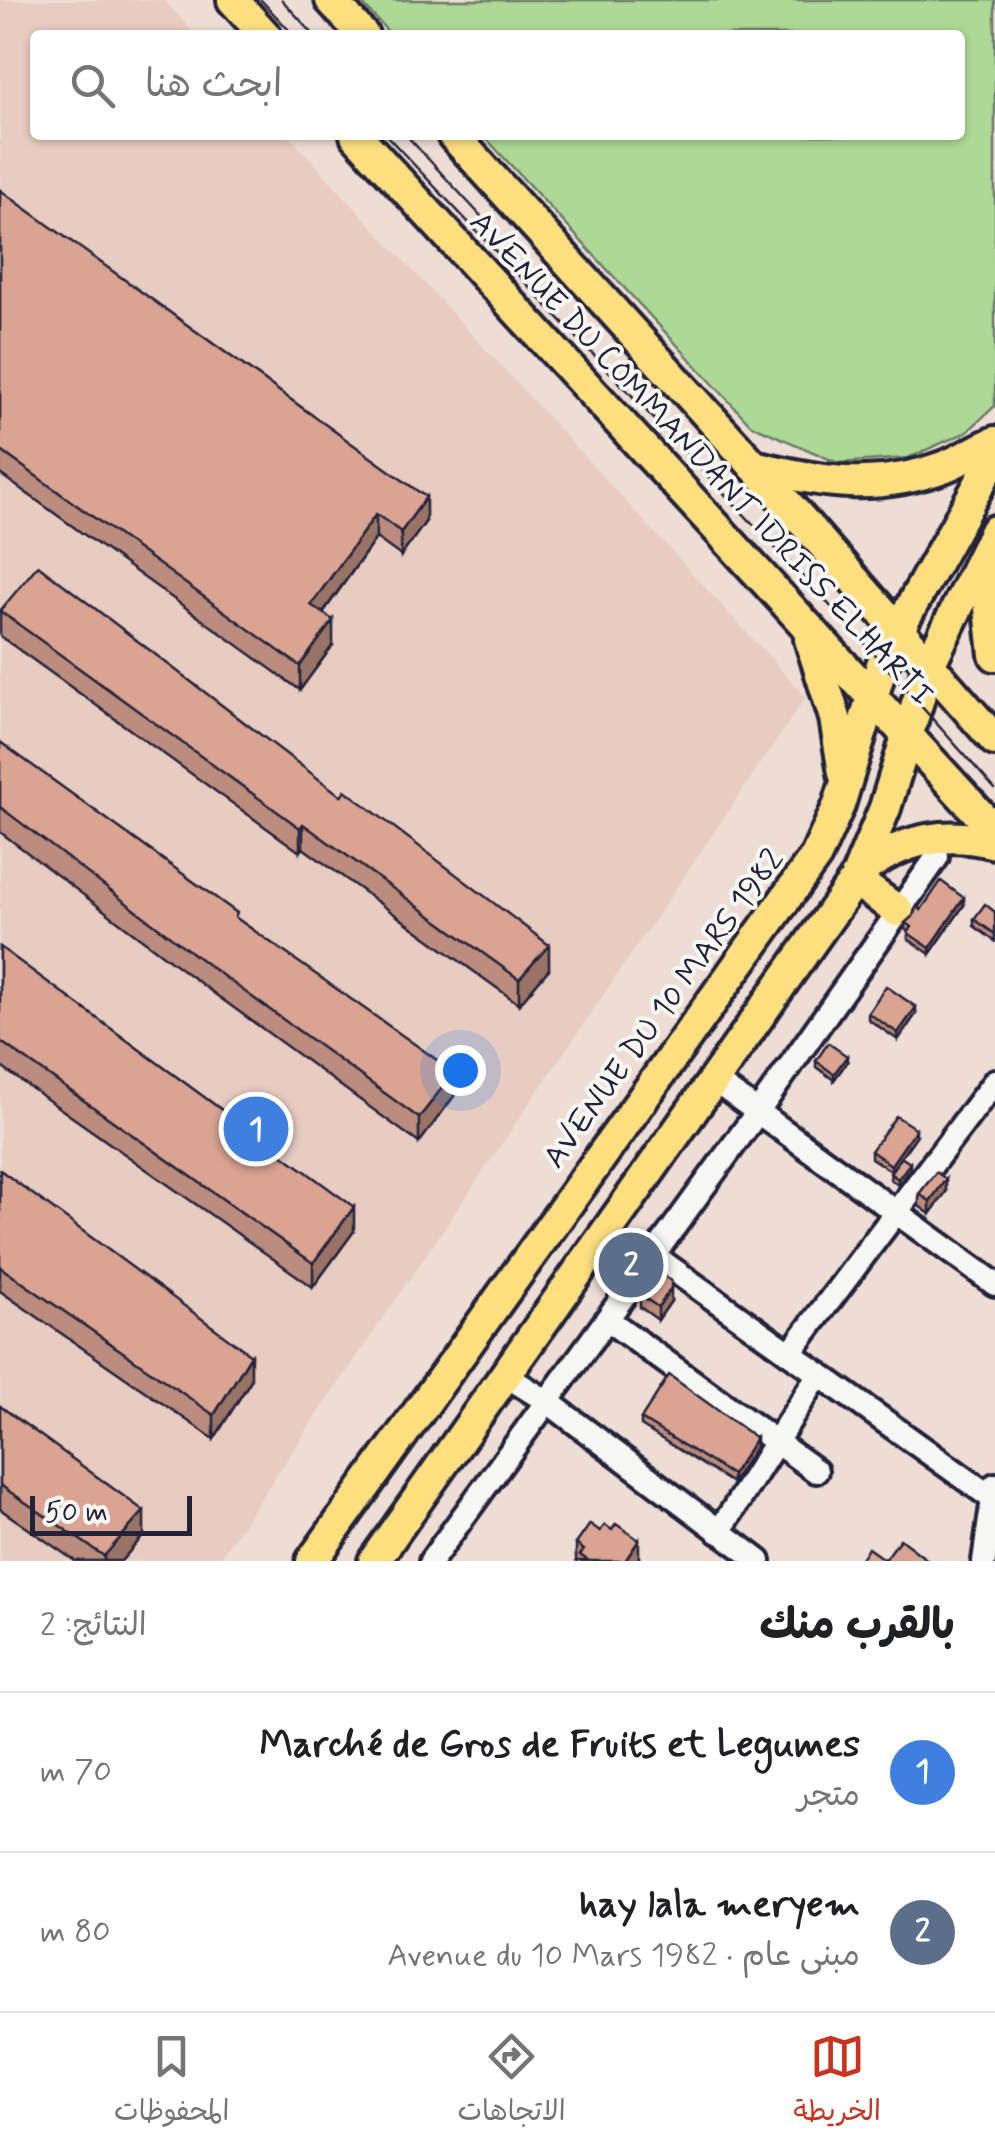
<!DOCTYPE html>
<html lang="ar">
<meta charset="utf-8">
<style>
:root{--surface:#fff;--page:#f6f6f6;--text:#202124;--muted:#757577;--line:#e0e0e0;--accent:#c8321e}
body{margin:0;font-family:Mynerve,"Playpen Sans Arabic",sans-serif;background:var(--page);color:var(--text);direction:rtl}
.scale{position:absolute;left:30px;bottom:25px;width:162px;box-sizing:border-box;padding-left:10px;border:5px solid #22223b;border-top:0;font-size:28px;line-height:35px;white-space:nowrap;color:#22223b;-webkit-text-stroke:8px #f6f6f2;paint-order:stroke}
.you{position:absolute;left:460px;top:1070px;width:35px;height:35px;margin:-25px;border:8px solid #fff;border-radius:50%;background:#1a73e8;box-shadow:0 0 0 15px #1a73e833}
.badge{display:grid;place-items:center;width:65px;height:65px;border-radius:50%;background:var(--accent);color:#fff;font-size:32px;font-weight:700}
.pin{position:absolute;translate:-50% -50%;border:5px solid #fff;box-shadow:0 2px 10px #0006}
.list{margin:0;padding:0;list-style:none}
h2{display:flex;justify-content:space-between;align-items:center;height:130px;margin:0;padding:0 40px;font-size:42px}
h2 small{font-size:32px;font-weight:400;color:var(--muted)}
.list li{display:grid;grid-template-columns:65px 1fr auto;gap:30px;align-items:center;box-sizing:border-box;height:160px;padding:0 40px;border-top:2px solid var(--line)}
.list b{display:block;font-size:38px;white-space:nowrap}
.list p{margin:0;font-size:32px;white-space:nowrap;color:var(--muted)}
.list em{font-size:32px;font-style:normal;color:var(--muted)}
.icon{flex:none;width:55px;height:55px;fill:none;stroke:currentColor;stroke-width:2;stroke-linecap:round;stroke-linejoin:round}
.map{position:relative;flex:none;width:995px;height:1561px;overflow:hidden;direction:ltr}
.search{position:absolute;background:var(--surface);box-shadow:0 2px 8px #0004;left:30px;right:30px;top:30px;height:110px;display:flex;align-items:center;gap:25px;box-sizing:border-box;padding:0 35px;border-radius:10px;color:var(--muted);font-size:38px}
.sheet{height:450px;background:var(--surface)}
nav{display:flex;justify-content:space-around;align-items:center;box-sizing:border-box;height:140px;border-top:2px solid var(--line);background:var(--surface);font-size:28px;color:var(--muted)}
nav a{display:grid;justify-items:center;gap:5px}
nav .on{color:var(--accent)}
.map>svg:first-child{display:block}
.built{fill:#e8ccc1}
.green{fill:#aed896;stroke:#687d68;stroke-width:2.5}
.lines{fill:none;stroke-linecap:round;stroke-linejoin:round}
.minor-casing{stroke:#22223b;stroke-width:30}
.major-casing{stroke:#22223b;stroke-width:38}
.minor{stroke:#f6f6f2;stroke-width:22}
.major{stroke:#fddf80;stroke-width:30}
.tram{stroke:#22223b;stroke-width:2.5}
.wall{fill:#bc8d7e;stroke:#22223b;stroke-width:2.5}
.shaded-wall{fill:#997366;stroke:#22223b;stroke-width:2.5}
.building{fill:#dba492;stroke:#22223b;stroke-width:2.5}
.labels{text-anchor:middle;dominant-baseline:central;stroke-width:8;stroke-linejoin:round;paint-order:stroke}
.street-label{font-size:32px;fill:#22223b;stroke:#f6f6f2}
</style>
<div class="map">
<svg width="995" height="1561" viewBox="0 0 995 1561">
<rect width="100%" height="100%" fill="#eeddd5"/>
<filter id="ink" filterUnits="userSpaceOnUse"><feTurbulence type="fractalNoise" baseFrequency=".01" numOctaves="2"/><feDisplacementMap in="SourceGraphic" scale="20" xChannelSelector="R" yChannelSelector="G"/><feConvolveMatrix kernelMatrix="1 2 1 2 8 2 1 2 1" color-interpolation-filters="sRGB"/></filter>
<g filter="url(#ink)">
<polygon class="built" points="0,0 164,0 196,35 35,35 35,135 288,135 806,697 218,1561 0,1561"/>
<polygon class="green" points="359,0 995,0 995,406 967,432 908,458 838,463 751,425 483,135 960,135 960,35 391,35"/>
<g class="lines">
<defs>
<g id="minor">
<polyline points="715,1081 995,1284"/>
<polyline points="654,1256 992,1498"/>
<polyline points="608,1320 816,1471"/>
<polyline points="790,1353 995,1081"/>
<polyline points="505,1375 548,1402 759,1561"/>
<polyline points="719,1532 819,1374"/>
<polyline points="431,1561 757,1113 937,857"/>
<polyline points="984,1561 995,1485"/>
</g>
<g id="major">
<polyline points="233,0 265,35"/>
<polyline points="331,0 363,35"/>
<polyline points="356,135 995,831"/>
<polyline points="453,135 754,466 995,740"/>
<path d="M 754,466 C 823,483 877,492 946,466 C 963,459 978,449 995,442"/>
<polyline points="991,550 990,608 995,655"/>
<polyline points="810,639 835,718 844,773"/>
<path d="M 861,871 C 902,839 945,830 995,843"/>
<polyline points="855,880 898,911"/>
<polyline points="312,1561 816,856 839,805 882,665 898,630 995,456"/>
<polyline points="374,1561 855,880 885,808 929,665 995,531"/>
</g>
</defs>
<use href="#minor" class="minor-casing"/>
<use href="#major" class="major-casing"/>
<use href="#minor" class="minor"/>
<use href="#major" class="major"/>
<g class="tram">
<polyline points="261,0 288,29"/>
<polyline points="282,0 314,35"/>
<polyline points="386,135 854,631 995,789"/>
<polyline points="406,135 481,216"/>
</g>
</g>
<g class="wall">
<polygon points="0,190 426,521 401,556 376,538 323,613 333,645 300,690 0,474"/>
<polygon points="0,611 341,796 549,969 519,1004 303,848 300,852 0,636"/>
<polygon points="0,742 237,919 454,1096 419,1143 208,989 0,832"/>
<polygon points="964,905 930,954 908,939 909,932 905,929 905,923 921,910"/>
<polygon points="995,912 995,941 974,926 974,919"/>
<polygon points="0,947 354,1231 313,1287 0,1066"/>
<polygon points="868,1013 916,1014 898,1040 868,1019"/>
<polygon points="816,1061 847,1062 834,1080 816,1067"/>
<polygon points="916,1136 901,1157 910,1169 898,1185 890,1179 891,1171 871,1158 871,1151"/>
<polygon points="0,1170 251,1380 214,1439 0,1291"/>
<polygon points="946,1192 930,1214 919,1206 919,1194"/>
<polygon points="640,1295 671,1301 658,1320 640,1307"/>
<polygon points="0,1406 144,1535 121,1561 75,1561 0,1509"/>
<polygon points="641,1419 756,1446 732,1483 641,1426"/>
<polygon points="576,1544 639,1559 638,1561 576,1561"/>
</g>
<g class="shaded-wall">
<polygon points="426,497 426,521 401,556 401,532"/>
<polygon points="376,514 376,538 311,629 311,605"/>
<polygon points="333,620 333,645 300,690 300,666"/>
<polygon points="303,824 303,848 300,852 300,828"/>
<polygon points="964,898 964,905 930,954 930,948"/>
<polygon points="549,945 549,969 519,1004 519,979"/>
<polygon points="916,1007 916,1014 898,1040 898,1033"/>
<polygon points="847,1056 847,1062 834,1080 834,1074"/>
<polygon points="454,1072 454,1096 419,1143 419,1118"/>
<polygon points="916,1129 916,1136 891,1171 891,1165"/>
<polygon points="910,1163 910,1169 898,1185 898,1179"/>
<polygon points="946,1179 946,1192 930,1214 930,1201"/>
<polygon points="354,1207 354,1231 313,1287 313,1263"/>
<polygon points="671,1288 671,1301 658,1320 658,1307"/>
<polygon points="251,1355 251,1380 214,1439 214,1415"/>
<polygon points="756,1438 756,1446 732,1483 732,1475"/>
<polygon points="144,1511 144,1535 121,1561 104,1561 104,1556"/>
<polygon points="639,1540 639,1559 638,1561 625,1561"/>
</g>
<g class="building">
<polygon points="0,190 426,497 401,532 376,514 311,605 333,620 300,666 0,450"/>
<polygon points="38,565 341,796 345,790 549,945 519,979 303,824 300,828 0,611"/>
<polygon points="0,742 237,913 235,917 454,1072 419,1118 208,965 0,807"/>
<polygon points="941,881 964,898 930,948 908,933 912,927 905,923 913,916 917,906 921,910"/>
<polygon points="985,904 995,912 995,934 974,919"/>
<polygon points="0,947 354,1207 313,1263 0,1041"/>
<polygon points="886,986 916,1007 898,1033 868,1013"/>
<polygon points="828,1043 847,1056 834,1074 816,1061"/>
<polygon points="896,1116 916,1129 891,1165 871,1151"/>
<polygon points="901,1157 910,1163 898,1179 890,1173"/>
<polygon points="0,1170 251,1355 214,1415 0,1267"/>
<polygon points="936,1172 946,1179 930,1201 919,1194"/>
<polygon points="657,1271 671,1281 671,1288 658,1307 640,1295"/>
<polygon points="669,1375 756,1438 732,1475 641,1419"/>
<polygon points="0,1406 144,1511 104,1556 0,1485"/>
<polygon points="590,1524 600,1531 605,1525 612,1530 616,1524 639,1540 625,1561 589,1561 580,1555 584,1550 576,1544"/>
<polygon points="900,1539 929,1561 859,1561 868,1548 885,1560"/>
</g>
</g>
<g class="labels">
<g class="street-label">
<text transform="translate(701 459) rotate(47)">AVENUE DU COMMANDANT IDRISS ELHARTI</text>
<text transform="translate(664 1009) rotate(-54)">AVENUE DU 10 MARS 1982</text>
</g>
</g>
</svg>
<div class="scale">50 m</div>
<div class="you"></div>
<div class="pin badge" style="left:256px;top:1129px;background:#3f7fe0">1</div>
<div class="pin badge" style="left:631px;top:1265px;background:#5c6f8a">2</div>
<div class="search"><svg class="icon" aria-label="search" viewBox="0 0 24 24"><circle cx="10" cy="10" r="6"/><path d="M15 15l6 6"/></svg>ابحث هنا</div>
</div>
<section class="sheet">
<h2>بالقرب منك<small>النتائج: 2</small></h2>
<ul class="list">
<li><span class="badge" style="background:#3f7fe0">1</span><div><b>Marché de Gros de Fruits et Legumes</b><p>متجر</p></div><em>70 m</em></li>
<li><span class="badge" style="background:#5c6f8a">2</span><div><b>hay lala meryem</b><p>مبنى عام · Avenue du 10 Mars 1982</p></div><em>80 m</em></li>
</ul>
</section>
<nav>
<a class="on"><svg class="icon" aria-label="map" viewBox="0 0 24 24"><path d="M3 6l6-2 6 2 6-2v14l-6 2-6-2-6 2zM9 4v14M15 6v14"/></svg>الخريطة</a>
<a><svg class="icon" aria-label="directions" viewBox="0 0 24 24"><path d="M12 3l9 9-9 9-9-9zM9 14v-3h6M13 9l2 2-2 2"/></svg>الاتجاهات</a>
<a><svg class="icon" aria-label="saved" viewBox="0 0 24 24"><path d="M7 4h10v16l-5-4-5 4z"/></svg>المحفوظات</a>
</nav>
